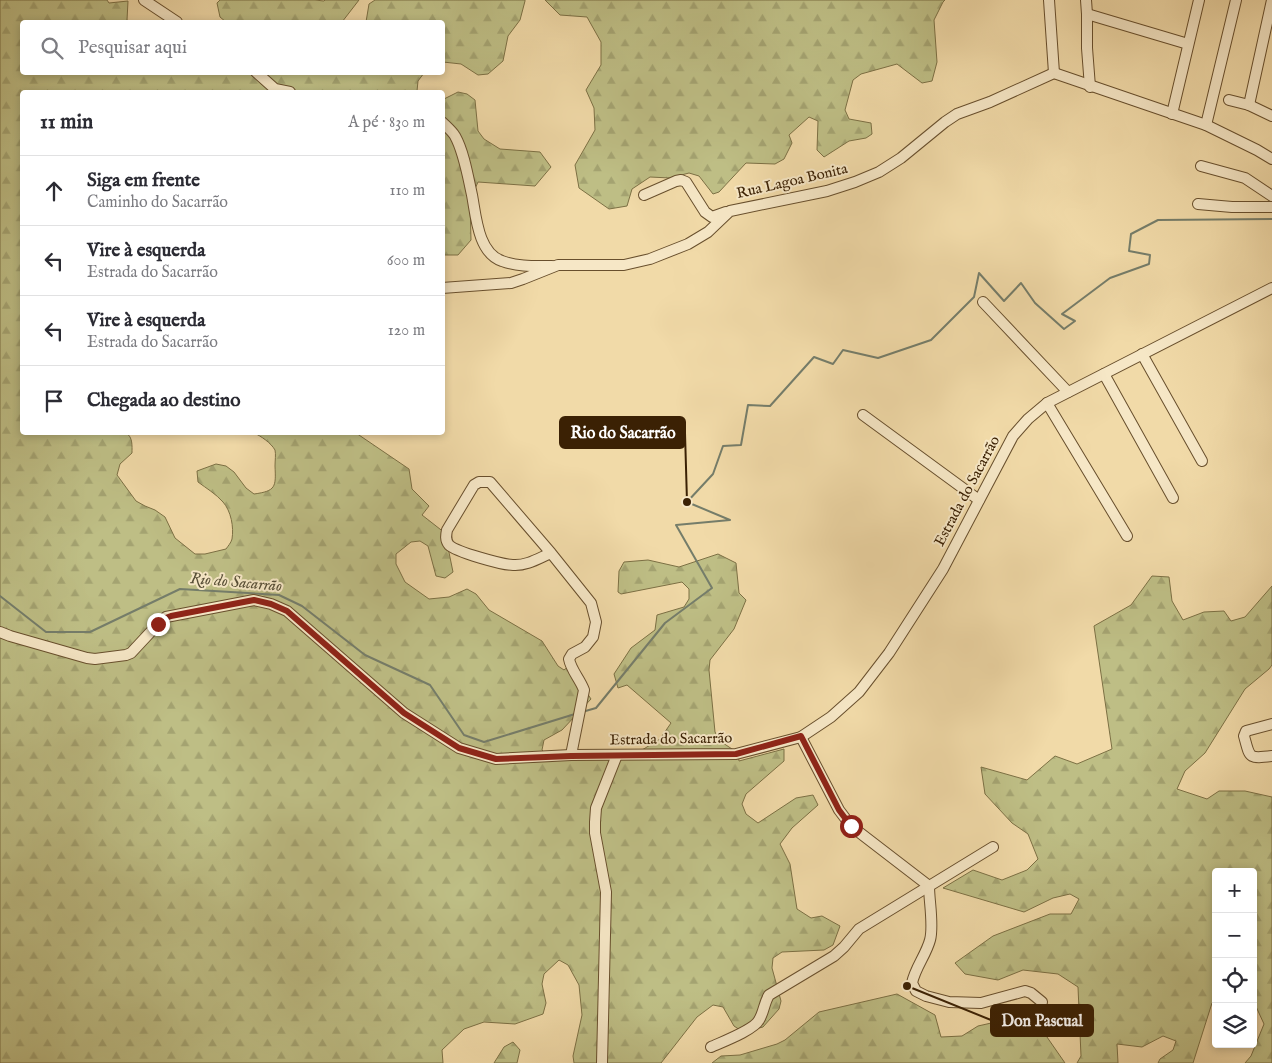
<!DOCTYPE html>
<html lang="pt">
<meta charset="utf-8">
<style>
:root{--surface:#fff;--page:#f7f7f7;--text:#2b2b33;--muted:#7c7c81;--line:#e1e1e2}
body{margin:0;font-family:"IM FELL English",serif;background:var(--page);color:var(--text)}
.controls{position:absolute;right:15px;bottom:15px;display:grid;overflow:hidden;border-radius:5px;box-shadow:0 2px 8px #0003}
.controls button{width:45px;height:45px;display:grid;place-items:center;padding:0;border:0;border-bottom:1px solid var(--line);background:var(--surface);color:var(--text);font:25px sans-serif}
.stop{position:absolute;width:15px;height:15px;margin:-11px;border:4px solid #8f2418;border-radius:50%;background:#fff}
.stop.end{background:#8f2418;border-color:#fff;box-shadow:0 1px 5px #0008}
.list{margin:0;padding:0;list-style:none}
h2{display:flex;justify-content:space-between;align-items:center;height:65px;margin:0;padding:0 20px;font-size:21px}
h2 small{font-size:16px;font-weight:400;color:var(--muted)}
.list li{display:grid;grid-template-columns:32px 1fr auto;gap:15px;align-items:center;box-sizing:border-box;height:70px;padding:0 20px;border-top:1px solid var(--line)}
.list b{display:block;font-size:19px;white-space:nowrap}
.list p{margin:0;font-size:16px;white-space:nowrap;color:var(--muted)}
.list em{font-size:16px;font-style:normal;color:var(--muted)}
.icon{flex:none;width:28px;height:28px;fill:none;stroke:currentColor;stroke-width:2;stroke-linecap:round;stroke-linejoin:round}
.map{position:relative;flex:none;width:1272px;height:1063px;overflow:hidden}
.search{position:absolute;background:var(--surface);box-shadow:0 2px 8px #0003;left:20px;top:20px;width:425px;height:55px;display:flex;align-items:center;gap:12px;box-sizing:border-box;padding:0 18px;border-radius:5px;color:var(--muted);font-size:19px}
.panel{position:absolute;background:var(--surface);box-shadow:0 2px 8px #0003;left:20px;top:90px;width:425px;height:345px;border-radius:5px}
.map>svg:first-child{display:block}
.forest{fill:url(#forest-firs);stroke:#7c7044}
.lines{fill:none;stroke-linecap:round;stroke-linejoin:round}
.stream{stroke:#757d6a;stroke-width:2}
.minor-casing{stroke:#684f2d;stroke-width:12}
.minor{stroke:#f6e7c6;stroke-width:10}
.route{stroke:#8f2418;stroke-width:6}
.labels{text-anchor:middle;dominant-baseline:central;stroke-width:4;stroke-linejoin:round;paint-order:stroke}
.street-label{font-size:15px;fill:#3b2104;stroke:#f6e7c6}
.water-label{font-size:16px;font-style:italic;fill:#584f37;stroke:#f6e7c6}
.leader{fill:none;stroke:#3b2104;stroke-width:2}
.callout-dot{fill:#3b2104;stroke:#f6e7c6;stroke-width:2}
.callout{fill:#3b2104;stroke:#3b2104;stroke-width:2}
.callout-label{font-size:16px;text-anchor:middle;font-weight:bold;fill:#fff}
</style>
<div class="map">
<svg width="1272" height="1063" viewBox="0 0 1272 1063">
<defs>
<pattern id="forest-firs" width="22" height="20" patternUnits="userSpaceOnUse" patternTransform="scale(1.25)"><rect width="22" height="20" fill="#bebe85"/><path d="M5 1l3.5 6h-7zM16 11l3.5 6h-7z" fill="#a4a371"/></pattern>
</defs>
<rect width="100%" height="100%" fill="#f1daa8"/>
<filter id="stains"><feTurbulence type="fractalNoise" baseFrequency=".004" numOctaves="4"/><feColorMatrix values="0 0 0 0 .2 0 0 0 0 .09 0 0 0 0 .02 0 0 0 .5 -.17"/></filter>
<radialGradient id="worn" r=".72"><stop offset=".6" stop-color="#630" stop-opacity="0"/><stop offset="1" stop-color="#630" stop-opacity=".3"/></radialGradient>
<g class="forest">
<path d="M 0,0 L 107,0 L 109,3 L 128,1 L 127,20 L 130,22 L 22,22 L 22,72 L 424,73 L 418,81 L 417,91 L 418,92 L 22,92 L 22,432 L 126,433 C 133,437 132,446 132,453 L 120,464 L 117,475 L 136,501 L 145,506 L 155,510 L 165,517 L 175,538 L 195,554 L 205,554 L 226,549 C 228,546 231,543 232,539 C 234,527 231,511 223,502 C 216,494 206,488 198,482 L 197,471 L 216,464 L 226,466 L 234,472 L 246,488 L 254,494 C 276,491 276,487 275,466 C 275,461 276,454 275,450 C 271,443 261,436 254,433 L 356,433 L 409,469 L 412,489 L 429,506 L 422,515 L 445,533 L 453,572 L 445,578 L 436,576 L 428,546 L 420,541 L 411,542 L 396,554 L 396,564 L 405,582 L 429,599 L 449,597 L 467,589 L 476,594 L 489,610 L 542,641 L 558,666 L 564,670 L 569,666 L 591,699 L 562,730 L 544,740 L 542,750 L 549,757 L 642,750 L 660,739 L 671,723 L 627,685 L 618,688 L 614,674 L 631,648 L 655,630 L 657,615 L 684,607 L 689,599 L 689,589 L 682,582 L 621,594 L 618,592 L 619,571 L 624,562 L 648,560 L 679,567 L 718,554 L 736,563 L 739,593 L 746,600 L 734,629 L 710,660 L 709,670 L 715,732 L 720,741 L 738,753 L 739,761 L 784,749 L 784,761 L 746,794 L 742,804 L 746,814 L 758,823 L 796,798 L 813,795 L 818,805 L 792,828 L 780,844 L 790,864 L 797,909 L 811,918 L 822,916 L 840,926 L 833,945 L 824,950 L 782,952 L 773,958 L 772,968 L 781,1001 L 779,1009 L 763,1027 L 743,1032 L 734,1026 L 723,1007 L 713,1005 L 697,1017 L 661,1063 L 574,1063 L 573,1056 L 582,1015 L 579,985 L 568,965 L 559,960 L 544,974 L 542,984 L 546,1003 L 543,1014 L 515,1024 L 484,1022 L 464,1029 L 442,1050 L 443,1063 L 0,1063 Z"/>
<polygon points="220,0 315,0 324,1 325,0 359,0 342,22 226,22 220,17 217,3"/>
<polygon points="375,0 525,0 525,1 520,20 508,36 503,61 488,74 478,75 461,64 443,62 442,22 366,22 369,4"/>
<polygon points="545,0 945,0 943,2 934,20 937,62 932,81 922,83 897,64 861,74 853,80 845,110 849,119 871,123 872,134 866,138 849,141 824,157 817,150 818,121 809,117 789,135 792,143 784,159 775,164 746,163 719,192 713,194 699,176 689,173 670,178 650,177 632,189 627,206 609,209 579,188 575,165 595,130 594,108 586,90 601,65 601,42 587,17 560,15"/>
<polygon points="458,92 467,94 475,100 478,131 484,139 500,149 540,152 551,167 535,186 478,182 470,200 471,240 458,255 442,255 442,100"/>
<polygon points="1152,576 1169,577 1172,601 1183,620 1204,612 1224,611 1231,621 1245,617 1272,586 1272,665 1269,669 1245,689 1205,753 1185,771 1177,789 1207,799 1219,791 1245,791 1272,797 1272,1063 1245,1063 1251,1056 1264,1024 1253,1000 1253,872 1216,872 1216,1000 1212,1003 1193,1063 1158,1063 1160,1059 1173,1050 1176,1041 1163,1036 1142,1047 1117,1044 1118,1063 1077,1063 1081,1056 1078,987 1058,974 1023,970 998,980 965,974 955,963 993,936 1050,914 1071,914 1079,899 1070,894 1053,898 1024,912 943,888 973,870 1002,880 1027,870 1038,859 1028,834 1012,823 985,794 981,767 1027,780 1055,756 1077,764 1112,749 1094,626 1131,605"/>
<polygon points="897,994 935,1015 941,1037 962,1036 978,1026 1031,1014 1065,1063 712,1063 721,1056 740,1055 777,1044 785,1040 819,1012"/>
<polygon points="513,1042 520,1050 517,1063 494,1063 504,1047"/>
</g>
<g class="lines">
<g class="stream">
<polyline points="0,596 46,632 90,632 180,589 279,595 302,606 365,655 430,685 464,735 484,742 575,714"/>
<polyline points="582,712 596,708 665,623 712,588 676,525 730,520 687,502 713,474 723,446 741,445 748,405 770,406 814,357 833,364 843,350 878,358 931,340 974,297 979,273 1004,301 1021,283 1035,303 1064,329 1075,321 1062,314 1110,278 1149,264 1150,255 1129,251 1131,234 1158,220 1272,219"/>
</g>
<defs>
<g id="minor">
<polyline points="144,0 177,22"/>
<polyline points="1049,0 1054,73"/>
<polyline points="1086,0 1087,14 1087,48 1090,87"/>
<polyline points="1087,14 1188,44"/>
<polyline points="256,72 275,89 290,92"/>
<polyline points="1229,100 1249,105 1272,116"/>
<polyline points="1249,105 1272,0"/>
<polyline points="1172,114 1199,0"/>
<path d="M 442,122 C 447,127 452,131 455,136 C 464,152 468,177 472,195 C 476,216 478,253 502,261 C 518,267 535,266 552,266"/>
<polyline points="1206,125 1236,0"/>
<polyline points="1201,166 1245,178 1272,196"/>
<polyline points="644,195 676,181 681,180 686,182 705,212 712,217 726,212"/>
<polyline points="1198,204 1232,207 1272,207"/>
<polyline points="442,288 511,283 523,279 558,265 624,265 650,259 688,244 708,232 730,211 827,191 855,182 879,172 901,158 945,122 957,114 990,102 1054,73 1206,125 1257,150 1272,159"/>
<polyline points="983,302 1068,392"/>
<polyline points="1142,354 1202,461"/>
<polyline points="1104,374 1173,498"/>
<polyline points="1047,403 1127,536"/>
<polyline points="863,415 979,500"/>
<path d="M 551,553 C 539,558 527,566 513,565 C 503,565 456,552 449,545 C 445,540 446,535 447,530 L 474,485 L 479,482 L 490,482 L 551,553 L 591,603 L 596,622 L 593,637 L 585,647 L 572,654 L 569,659 C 571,670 580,679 584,690 L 571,755"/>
<polyline points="0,632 10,636 87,658 95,659 126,655 131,653 158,624 166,617 254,600 271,604 287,611 404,713 459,748 496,759 571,755 736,754 801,737 831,717 859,692 889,653 943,569 1013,436 1028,419 1047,403 1272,288"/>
<path d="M 1272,724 L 1246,731 L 1244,736 C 1250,758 1248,759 1272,756"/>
<path d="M 801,737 L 839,810 L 851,826 L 929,886 C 929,901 934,926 930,940 C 926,955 915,968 912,983 L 916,991 L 926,996 L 949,1002 L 981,1003 L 1025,991 L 1031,993 L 1042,1002"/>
<path d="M 711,1047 C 722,1042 754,1030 759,1020 C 764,1012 764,1003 769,995 L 834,956 L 844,947 L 859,929 L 993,847"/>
<polyline points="602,1063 606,892 595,833 595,822 596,808 617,755"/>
</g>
</defs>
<use href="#minor" class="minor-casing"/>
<use href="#minor" class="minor"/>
</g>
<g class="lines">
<polyline class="route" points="158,624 163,619 171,616 254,600 271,604 287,611 404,713 459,748 496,759 571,756 736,754 801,736 839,810 851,826"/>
</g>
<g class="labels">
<g class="street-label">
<text transform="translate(792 181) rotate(-13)">Rua Lagoa Bonita</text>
<text transform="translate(967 491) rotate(-62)">Estrada do Sacarrão</text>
<text transform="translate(671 739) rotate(-1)">Estrada do Sacarrão</text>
</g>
<g class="water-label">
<text transform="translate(236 583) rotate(5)">Rio do Sacarrão</text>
</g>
</g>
<path class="leader" d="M687 502L685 433M907 986L991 1020"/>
<g class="callout-dot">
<circle cx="687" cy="502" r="5"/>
<circle cx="907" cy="986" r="5"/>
</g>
<g class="callout">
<rect x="560" y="417" width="125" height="31" rx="5"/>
<rect x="991" y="1005" width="102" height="31" rx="5"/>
</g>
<g class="callout-label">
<text x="623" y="438">Rio do Sacarrão</text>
<text x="1042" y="1026">Don Pascual</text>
</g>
<rect width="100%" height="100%" filter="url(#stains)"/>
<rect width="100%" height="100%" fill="url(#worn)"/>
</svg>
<div class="controls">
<button>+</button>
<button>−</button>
<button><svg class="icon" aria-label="locate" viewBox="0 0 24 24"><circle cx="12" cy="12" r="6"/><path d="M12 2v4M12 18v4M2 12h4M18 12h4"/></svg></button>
<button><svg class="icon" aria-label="layers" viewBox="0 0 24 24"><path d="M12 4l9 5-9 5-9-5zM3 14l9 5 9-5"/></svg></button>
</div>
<div class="stop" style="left:851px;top:826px"></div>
<div class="stop end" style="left:158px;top:624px"></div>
<div class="search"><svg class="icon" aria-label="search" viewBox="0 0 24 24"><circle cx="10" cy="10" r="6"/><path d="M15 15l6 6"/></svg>Pesquisar aqui</div>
<section class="panel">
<h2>11 min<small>A pé · 830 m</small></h2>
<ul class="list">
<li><svg class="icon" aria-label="ahead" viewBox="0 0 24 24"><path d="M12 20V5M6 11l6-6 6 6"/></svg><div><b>Siga em frente</b><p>Caminho do Sacarrão</p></div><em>110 m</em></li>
<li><svg class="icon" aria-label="left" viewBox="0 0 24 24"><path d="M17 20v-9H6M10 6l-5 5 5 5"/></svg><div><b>Vire à esquerda</b><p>Estrada do Sacarrão</p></div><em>600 m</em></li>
<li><svg class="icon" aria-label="left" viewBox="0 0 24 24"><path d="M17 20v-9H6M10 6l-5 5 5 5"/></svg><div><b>Vire à esquerda</b><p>Estrada do Sacarrão</p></div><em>120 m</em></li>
<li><svg class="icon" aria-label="arrive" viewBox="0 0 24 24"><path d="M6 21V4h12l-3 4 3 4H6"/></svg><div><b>Chegada ao destino</b></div></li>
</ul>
</section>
</div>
